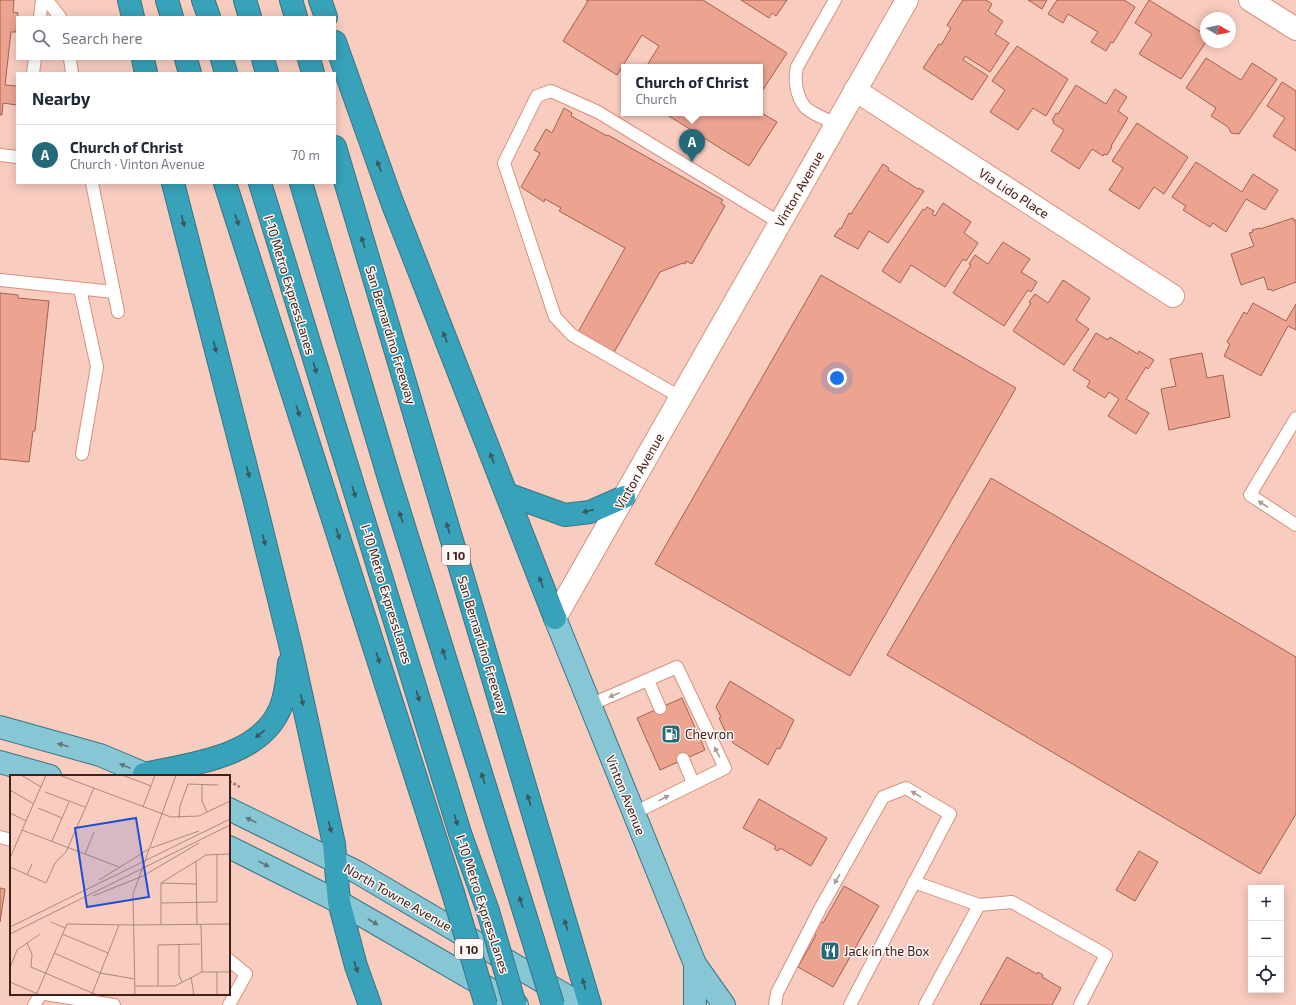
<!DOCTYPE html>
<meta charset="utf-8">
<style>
:root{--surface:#fff;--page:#f2f2f3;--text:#1f2937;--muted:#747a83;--line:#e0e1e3;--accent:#236978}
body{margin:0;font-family:"Exo 2",sans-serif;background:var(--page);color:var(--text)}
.controls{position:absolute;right:12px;bottom:12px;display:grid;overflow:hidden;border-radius:0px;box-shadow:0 2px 10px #0003}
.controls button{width:36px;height:36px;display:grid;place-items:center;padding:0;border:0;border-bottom:1px solid var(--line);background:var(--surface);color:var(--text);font:20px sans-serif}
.compass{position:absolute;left:1200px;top:12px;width:36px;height:36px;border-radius:50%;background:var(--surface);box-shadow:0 2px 10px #0003;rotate:99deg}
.you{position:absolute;left:837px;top:378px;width:14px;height:14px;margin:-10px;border:3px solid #fff;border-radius:50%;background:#1a73e8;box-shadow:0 0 0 6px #1a73e833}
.badge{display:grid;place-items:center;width:26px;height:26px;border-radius:50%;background:var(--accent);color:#fff;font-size:13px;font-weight:700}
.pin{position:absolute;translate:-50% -33px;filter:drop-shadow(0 1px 2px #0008)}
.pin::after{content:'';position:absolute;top:21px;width:14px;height:12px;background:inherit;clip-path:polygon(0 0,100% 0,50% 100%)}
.popup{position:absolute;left:621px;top:64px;width:142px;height:52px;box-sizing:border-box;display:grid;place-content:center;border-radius:0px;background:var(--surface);filter:drop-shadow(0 1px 3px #0005);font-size:13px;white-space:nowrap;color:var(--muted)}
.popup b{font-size:15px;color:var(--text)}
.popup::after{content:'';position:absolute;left:50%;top:100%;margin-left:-8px;border:8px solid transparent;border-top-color:var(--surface)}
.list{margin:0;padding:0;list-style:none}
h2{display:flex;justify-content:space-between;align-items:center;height:52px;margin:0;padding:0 16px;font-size:17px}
h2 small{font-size:13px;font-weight:400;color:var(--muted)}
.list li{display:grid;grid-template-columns:26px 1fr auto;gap:12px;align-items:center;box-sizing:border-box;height:60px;padding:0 16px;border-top:1px solid var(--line)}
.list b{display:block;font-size:15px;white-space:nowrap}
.list p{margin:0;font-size:13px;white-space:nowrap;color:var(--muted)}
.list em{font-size:13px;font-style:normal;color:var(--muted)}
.icon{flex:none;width:22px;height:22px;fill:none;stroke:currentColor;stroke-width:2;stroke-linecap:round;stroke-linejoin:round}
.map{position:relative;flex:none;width:1296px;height:1005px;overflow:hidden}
.search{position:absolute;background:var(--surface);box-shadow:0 2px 10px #0003;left:16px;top:16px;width:320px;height:44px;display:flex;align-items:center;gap:10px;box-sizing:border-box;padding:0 14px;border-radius:0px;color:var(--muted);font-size:15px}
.panel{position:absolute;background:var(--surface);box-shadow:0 2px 10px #0003;left:16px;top:72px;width:320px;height:112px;border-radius:0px}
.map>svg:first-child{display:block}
.building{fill:#eca491;stroke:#a36150}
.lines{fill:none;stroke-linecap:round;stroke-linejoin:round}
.lane-casing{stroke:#d7917e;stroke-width:14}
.street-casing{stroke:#d7917e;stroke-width:24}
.primary-casing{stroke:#397581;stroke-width:24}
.highway-casing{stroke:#397581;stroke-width:24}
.path{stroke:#a17c72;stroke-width:2.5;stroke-dasharray:3 2;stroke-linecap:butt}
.lane{stroke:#fff;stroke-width:12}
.street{stroke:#fff;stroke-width:22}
.primary{stroke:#87c7d5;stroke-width:22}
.highway{stroke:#37a2b9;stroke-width:22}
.highway-bridge-casing{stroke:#397581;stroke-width:24;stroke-linecap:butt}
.highway-bridge{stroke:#37a2b9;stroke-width:22}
.oneway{fill:#3b555a}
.oneway2{fill:#a89b98}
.oneway3{fill:#627478}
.labels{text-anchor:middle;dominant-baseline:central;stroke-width:3;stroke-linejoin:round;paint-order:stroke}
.shield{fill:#fff7f5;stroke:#77615c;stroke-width:1}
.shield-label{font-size:12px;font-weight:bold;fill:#3d211a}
.street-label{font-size:13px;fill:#3d211a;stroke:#fff7f5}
.poi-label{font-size:13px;fill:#3d211a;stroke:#fff7f5;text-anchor:start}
.inset-road{fill:none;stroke:#ae887e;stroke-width:1}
.view{fill:#1d4ed8;fill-opacity:0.15;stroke:#1d4ed8;stroke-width:2}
.inset-edge{fill:none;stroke:#3d211a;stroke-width:2}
</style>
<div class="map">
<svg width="1296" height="1005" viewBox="0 0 1296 1005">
<rect width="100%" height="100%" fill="#f9ccc0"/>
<g class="building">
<polygon points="0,0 14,0 13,12 18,13 16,32 11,32 5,85 17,86 17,105 3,103 2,115 0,115"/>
<polygon points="586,0 703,0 787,53 760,94 760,67 646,67 659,46 642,35 617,75 563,41 588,1"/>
<polygon points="741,0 787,0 776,16 772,13 769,18"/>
<polygon points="963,0 986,0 992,4 988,11 1003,21 995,34 1009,43 990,72 965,56 963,60 988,76 972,100 923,68 939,44 941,45 951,28 947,25"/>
<polygon points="1028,0 1047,0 1042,9"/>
<polygon points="1057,0 1124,0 1135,7 1113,43 1111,42 1106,51 1091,42 1098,32 1068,14 1063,23 1048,14"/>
<polygon points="1149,0 1206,35 1206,42 1181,79 1139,54 1152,34 1135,23"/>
<polygon points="1017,46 1068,79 1046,116 1033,108 1018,130 990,112 1005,90 992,81"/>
<polygon points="1206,58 1241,80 1252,63 1277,79 1239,134 1231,133 1228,127 1211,116 1216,108 1186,88"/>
<polygon points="1282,82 1296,91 1296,151 1273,136 1285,118 1267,106"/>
<polygon points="1076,85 1106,104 1115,89 1127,97 1118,111 1128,118 1111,146 1112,147 1107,155 1104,154 1103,156 1092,149 1079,169 1051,151 1064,130 1053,123 1054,121 1052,120 1056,113 1058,114"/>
<polygon points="564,108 572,113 571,116 607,136 608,135 723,200 721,203 725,206 692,264 686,261 685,264 683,263 660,272 613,354 577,334 625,248 559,211 561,208 545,199 544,202 521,187 540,153 534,150 546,129 552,133"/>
<polygon points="760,112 777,122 749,166 664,113 760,113"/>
<polygon points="1137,123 1188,157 1164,194 1154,187 1139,209 1109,190 1123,168 1112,161"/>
<polygon points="1196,162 1242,192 1253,174 1278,190 1265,210 1246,199 1226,232 1213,223 1210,227 1183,210 1186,206 1172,197"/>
<polygon points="883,164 889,168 888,170 918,189 919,188 924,191 888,243 869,231 858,249 834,236 840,228 841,229 849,213 851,214"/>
<polygon points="943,203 971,222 964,233 978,243 966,261 963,259 945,287 911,265 900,283 882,271 923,209 925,210 927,207 934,211 932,214 935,216"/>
<polygon points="1293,218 1294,221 1296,220 1296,282 1272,291 1271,289 1268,290 1264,277 1241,285 1231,254 1254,246 1249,233 1253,232 1252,230 1260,228 1260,229"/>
<polygon points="1003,242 1030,259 1021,272 1037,282 1031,292 1028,290 1004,326 953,293 971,265 969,264 975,255 988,264"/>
<polygon points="821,275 1016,388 850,676 655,564"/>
<polygon points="1063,280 1090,298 1076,320 1089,329 1064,365 1013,331 1031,303 1029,302 1035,294 1048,303"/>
<polygon points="0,293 18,295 18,298 49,301 35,431 33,431 29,462 0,459"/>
<polygon points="1253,303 1286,321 1296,304 1296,330 1288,326 1261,376 1224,356 1230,344 1227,342 1244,312 1247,314"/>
<polygon points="1096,333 1108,340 1110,337 1138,354 1139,351 1154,360 1148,369 1146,367 1126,399 1149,413 1136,434 1108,416 1119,399 1109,392 1105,398 1087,387 1090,381 1073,370"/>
<polygon points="1202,353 1207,378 1223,375 1230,417 1169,430 1161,389 1176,386 1170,359"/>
<polygon points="991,478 1296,657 1296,814 1260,874 887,655"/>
<polygon points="730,681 794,720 780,749 777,748 768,765 733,743 729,734 727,735 719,718 721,717 716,707"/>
<polygon points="682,698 705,750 660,770 637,718"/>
<polygon points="759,799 827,838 811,866 780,848 778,851 774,849 776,846 743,828"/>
<polygon points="1139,851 1158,862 1135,901 1116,890"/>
<polygon points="844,886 879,906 833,987 798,967 816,935 811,933 818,920 823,923"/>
<polygon points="0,888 5,889 0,922"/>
<polygon points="1007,957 1037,974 1038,972 1043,975 1042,977 1061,988 1052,1005 980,1005"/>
</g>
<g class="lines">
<defs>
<g id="lane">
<polyline points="47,0 60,17"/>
<path d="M 835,0 L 797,67 C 794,79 796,96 805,107 C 810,113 828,120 836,124"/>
<polyline points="40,17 42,0"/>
<polyline points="70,59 72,73"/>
<polyline points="33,73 35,59"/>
<polyline points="0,155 17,157"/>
<polyline points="92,183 118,312"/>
<polyline points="0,280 114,292"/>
<polyline points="80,289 97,367 82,454"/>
<polyline points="680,397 572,335 555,317 504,163 537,96 551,91 598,112 780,223"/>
<polyline points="1296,418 1250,495 1296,525"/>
<polyline points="648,680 660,708"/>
<polyline points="590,705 677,667 725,768 634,813"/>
<polyline points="683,759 693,783"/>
<polyline points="0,837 11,840"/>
<polyline points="914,882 979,905 1012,902 1106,955 1080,1005"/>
<polyline points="229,960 246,974 229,1005"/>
<polyline points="45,994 114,1005"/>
<polyline points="34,1005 41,994"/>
<polyline points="775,1005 777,993 820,909 883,797 906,788 950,814 850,1005"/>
<polyline points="925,1005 979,905"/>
</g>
<g id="street">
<polyline points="1250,0 1296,29"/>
<polyline points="855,90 1173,296"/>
<polyline points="555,618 907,0"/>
</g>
<g id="primary">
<polyline points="555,618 695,964 724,1005"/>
<polyline points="0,727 100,755 150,776"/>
<polyline points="0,762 50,776"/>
<polyline points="229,809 357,872 582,1005"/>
<polyline points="229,847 339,902 517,1005"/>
<polyline points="695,1005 695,964"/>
</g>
<g id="highway">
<polyline points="129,0 133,17"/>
<polyline points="167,0 172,17"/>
<polyline points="203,0 209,17"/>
<polyline points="245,0 250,17"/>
<polyline points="291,0 296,17"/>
<polyline points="320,0 326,17"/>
<polyline points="335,42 392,202 555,618"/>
<polyline points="143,59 146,73"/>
<polyline points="186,59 190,73"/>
<polyline points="222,59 226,73"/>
<polyline points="263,59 267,73"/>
<polyline points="309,59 313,73"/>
<polyline points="335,147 590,1005"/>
<polyline points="173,183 255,502 291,648 334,844 339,902 356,966 370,1005"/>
<polyline points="225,183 453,893"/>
<polyline points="260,183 460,833 488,911"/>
<polyline points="301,183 391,485 533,940"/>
<polyline points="507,494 565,515 590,512 624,497"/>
<path d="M 144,774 C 189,764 257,758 279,711 C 286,697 287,679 289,663"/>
</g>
</defs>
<use href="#lane" class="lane-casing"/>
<use href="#street" class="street-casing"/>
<use href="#primary" class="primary-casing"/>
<use href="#highway" class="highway-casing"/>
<polyline class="path" points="229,781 240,787"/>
<use href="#lane" class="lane"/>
<use href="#street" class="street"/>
<use href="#primary" class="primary"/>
<use href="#highway" class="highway"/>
<defs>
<g id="highway-bridge">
<polyline points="453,893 486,1005"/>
<polyline points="488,911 515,1005"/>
<polyline points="533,940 553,1005"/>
</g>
</defs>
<use href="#highway-bridge" class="highway-bridge-casing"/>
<use href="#highway-bridge" class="highway-bridge"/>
</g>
<defs><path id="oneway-solid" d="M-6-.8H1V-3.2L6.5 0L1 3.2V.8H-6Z"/></defs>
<g class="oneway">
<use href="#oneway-solid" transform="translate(379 166) rotate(-110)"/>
<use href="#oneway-solid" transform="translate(237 220) rotate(72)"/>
<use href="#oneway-solid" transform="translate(183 221) rotate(76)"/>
<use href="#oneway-solid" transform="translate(363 242) rotate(-107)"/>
<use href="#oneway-solid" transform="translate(445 337) rotate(-111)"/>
<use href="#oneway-solid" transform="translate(215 347) rotate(76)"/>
<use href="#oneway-solid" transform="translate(315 368) rotate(73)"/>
<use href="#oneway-solid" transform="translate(298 411) rotate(72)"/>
<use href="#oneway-solid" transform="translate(492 458) rotate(-111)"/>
<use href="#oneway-solid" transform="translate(248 472) rotate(76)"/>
<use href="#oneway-solid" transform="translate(354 492) rotate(72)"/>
<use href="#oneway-solid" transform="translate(588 511) rotate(167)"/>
<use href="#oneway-solid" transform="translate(401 517) rotate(-107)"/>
<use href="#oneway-solid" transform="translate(448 528) rotate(-107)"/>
<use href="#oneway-solid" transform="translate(338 534) rotate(72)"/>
<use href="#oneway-solid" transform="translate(264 540) rotate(76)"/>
<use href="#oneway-solid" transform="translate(541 582) rotate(-111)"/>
<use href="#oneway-solid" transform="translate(444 654) rotate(-107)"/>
<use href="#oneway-solid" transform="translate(378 658) rotate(72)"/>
<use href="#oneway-solid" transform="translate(418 696) rotate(73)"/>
<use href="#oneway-solid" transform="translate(302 700) rotate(77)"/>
<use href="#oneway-solid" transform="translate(260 734) rotate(141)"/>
<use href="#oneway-solid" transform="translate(483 778) rotate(-107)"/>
<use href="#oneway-solid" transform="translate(529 800) rotate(-107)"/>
<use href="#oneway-solid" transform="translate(456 820) rotate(73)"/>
<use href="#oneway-solid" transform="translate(330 827) rotate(77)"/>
<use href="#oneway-solid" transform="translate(521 902) rotate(-107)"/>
<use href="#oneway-solid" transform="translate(566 925) rotate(-107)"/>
<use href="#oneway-solid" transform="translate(356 967) rotate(72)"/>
<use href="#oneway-solid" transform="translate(584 984) rotate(-106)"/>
</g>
<g class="oneway2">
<use href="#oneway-solid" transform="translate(1263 504) rotate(-147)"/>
<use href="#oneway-solid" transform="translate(614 695) rotate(157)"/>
<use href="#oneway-solid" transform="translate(717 752) rotate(-117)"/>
<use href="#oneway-solid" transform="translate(916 794) rotate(-149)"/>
<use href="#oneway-solid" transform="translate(664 798) rotate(-27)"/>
<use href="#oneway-solid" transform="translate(837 879) rotate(120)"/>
</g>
<g class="oneway3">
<use href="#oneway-solid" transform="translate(63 745) rotate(-164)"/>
<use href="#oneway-solid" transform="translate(125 766) rotate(-158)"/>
<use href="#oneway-solid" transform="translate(251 820) rotate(-154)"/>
<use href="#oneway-solid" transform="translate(264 864) rotate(27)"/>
<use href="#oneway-solid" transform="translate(373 922) rotate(30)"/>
</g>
<defs>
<symbol id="fuel-square" viewBox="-11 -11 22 22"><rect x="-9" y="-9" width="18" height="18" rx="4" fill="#236978" stroke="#fff7f5"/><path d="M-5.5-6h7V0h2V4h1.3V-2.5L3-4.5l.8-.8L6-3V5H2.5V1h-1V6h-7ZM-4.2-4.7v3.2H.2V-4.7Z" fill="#fff"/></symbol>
<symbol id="restaurant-square" viewBox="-11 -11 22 22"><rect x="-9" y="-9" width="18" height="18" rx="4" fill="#236978" stroke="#fff7f5"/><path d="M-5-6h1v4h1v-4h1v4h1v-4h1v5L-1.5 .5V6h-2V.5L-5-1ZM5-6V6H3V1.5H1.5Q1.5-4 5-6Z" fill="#fff"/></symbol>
</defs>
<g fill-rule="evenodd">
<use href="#fuel-square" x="660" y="723" width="22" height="22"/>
<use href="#restaurant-square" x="819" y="940" width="22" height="22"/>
</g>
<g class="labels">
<g class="shield">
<rect x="442" y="545" width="28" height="20" rx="3"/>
<rect x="455" y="939" width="28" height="20" rx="3"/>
</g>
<g class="shield-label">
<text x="456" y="555">I 10</text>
<text x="469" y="949">I 10</text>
</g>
<g class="street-label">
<text transform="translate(799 189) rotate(-60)">Vinton Avenue</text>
<text transform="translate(1014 193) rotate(33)">Via Lido Place</text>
<text transform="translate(290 285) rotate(73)">I-10 Metro ExpressLanes</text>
<text transform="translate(391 335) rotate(73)">San Bernardino Freeway</text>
<text transform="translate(639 471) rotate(-60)">Vinton Avenue</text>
<text transform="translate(387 594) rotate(73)">I-10 Metro ExpressLanes</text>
<text transform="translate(483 645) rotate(73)">San Bernardino Freeway</text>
<text transform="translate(626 795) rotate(68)">Vinton Avenue</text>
<text transform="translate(398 897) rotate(30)">North Towne Avenue</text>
<text transform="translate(483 904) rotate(72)">I-10 Metro ExpressLanes</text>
</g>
<g class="poi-label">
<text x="685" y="734">Chevron</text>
<text x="844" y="951">Jack in the Box</text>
</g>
</g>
<g transform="translate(10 775)">
<rect width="220" height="220" fill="#f9ccc0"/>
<path class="inset-road" d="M 11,0 L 31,12M 49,0 L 161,42 L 189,41 L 220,26M 112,0 L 141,11M 192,10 L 192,26 L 197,37M 0,15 L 24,29M 35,17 L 75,32M 133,32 L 145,0M 28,33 L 52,43M 0,38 L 16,46M 169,43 L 170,31 L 178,9 L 208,10M 12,55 L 109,92M 42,66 L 59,27M 141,73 L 189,56M 75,79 L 84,57M 0,83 L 36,0M 186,86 L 187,149M 0,92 L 36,108 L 45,88 L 56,77 L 84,13M 110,92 L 139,74M 17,100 L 22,89M 89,105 L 110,92M 151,108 L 196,80 L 220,79M 151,108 L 186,109M 83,121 L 133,101 L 189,68M 151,128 L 207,127 L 207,79M 41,147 L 55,153M 151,149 L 151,108M 191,149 L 192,197M 122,150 L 220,149M 0,152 L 220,44M 0,159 L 220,50M 52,159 L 98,178M 17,168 L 22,179 L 21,192 L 87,220M 169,170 L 169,200 L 172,207M 44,178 L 90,198 L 125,204M 0,193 L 7,175 L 30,159M 207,197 L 207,220M 181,202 L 184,220M 0,207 L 30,220M 125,211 L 165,211 L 192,197 L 220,197M 148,211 L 148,170 L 190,169M 27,218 L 57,149 L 122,150M 82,219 L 109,150M 125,220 L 123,119 L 166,0"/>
<path class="view" d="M 126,43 L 139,122 L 77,132 L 65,53 Z"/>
<rect width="220" height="220" class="inset-edge"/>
</g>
</svg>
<div class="controls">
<button>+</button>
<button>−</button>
<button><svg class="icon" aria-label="locate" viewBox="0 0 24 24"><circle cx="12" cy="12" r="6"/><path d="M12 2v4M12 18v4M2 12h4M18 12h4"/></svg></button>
</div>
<svg class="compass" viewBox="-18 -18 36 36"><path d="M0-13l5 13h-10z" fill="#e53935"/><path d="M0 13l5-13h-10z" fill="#747a83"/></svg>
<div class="you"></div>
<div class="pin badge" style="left:692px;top:162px">A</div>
<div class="popup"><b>Church of Christ</b>Church</div>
<div class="search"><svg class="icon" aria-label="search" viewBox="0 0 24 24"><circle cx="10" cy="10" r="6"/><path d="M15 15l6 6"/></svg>Search here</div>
<section class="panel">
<h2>Nearby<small></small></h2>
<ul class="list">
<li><span class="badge">A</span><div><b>Church of Christ</b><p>Church · Vinton Avenue</p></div><em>70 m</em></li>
</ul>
</section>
</div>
